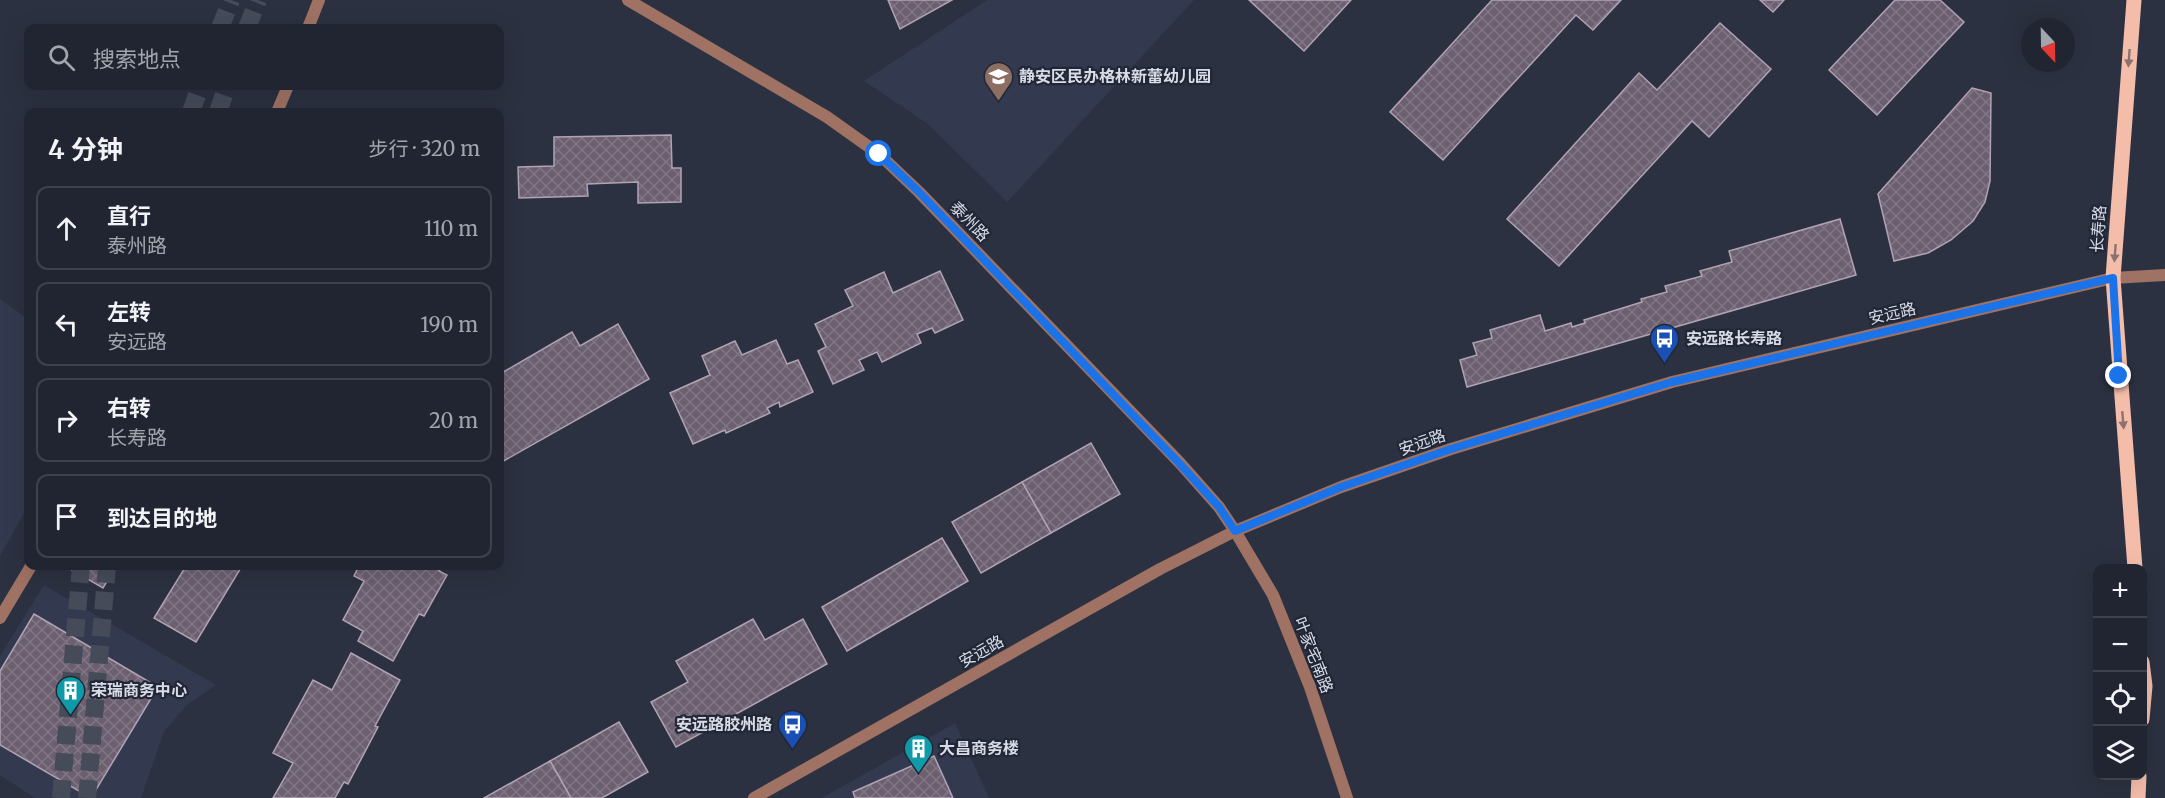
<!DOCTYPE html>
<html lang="zh">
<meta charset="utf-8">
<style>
:root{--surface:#212531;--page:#292d39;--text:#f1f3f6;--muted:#a2a5ab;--line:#3e424d}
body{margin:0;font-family:Merriweather,"Noto Sans SC",serif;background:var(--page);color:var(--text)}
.controls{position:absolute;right:18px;bottom:18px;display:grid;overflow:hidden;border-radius:12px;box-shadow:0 6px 24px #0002}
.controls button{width:54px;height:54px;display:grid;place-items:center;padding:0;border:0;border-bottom:2px solid var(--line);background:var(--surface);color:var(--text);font:30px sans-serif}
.compass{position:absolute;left:2021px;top:18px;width:54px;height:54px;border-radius:50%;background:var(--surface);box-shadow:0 6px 24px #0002;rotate:158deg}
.stop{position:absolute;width:18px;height:18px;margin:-14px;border:4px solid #1a73e8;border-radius:50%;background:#fff}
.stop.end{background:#1a73e8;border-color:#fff;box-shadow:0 2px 6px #0008}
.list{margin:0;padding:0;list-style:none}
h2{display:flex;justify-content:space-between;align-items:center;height:78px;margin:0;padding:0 24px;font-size:26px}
h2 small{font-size:20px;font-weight:400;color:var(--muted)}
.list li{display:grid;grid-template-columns:39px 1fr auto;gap:18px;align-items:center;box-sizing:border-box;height:84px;margin:0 12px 12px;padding:0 12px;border:2px solid var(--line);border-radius:12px}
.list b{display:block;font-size:22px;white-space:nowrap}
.list p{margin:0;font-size:20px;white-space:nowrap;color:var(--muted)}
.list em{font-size:20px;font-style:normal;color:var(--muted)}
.icon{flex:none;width:33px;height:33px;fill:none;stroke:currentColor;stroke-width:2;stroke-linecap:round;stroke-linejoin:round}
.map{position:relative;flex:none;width:2165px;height:798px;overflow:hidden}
.search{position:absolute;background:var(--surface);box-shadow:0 6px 24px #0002;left:24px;top:24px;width:480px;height:66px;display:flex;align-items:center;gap:15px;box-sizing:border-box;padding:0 21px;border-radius:12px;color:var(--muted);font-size:22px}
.panel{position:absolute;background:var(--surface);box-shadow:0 6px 24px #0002;left:24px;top:108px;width:480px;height:462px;border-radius:12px}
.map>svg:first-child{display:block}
.built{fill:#333a50}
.building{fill:url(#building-cross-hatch);stroke:#b1a3b5;stroke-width:1.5}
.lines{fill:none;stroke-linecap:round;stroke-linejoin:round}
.highway-tunnel{stroke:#464b5a;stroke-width:18;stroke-dasharray:18 9;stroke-linecap:butt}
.street{stroke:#9f7263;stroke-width:12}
.primary{stroke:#f4bdaa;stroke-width:15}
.oneway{fill:#8b7270}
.route{stroke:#1a73e8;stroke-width:8}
.labels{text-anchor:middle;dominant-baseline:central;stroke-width:4.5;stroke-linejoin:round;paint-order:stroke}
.poi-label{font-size:16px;font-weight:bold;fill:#d8dce7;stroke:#222737;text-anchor:start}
.street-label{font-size:16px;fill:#d8dce7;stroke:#222737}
</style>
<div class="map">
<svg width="2165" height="798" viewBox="0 0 2165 798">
<defs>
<pattern id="building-cross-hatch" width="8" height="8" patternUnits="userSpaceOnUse" patternTransform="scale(1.5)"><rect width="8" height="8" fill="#6c6070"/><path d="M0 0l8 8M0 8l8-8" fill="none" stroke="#807684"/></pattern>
</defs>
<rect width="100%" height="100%" fill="#2c3141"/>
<g class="built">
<polygon points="987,0 1194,0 1007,202 928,124 864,81"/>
<polygon points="0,299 28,319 28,506 0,556"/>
<polygon points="44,585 216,685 188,704 164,731 141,798 35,798 0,775 0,656"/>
<polygon points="955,723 989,798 822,798"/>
</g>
<g class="building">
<polygon points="888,0 952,0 900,29"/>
<polygon points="1249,0 1351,0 1304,51"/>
<polygon points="1492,0 1621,0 1593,30 1576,15 1443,160 1390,112"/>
<polygon points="1760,0 1784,0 1773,12"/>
<polygon points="1895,0 1940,0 1964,22 1877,115 1829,70"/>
<polygon points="1720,23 1771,69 1709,137 1692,121 1559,266 1507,219 1639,73 1657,90"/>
<polygon points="1972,88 1991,93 1990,181 1985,202 1973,221 1951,240 1928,253 1894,261 1878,194"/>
<polygon points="671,135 672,168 681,168 681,202 638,203 638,182 587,184 588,196 519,198 518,167 554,166 554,137"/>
<polygon points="1840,219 1856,275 1467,387 1460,360 1477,355 1473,343 1492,338 1490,330 1540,315 1545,331 1571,323 1572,327 1585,323 1584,320 1642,302 1641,299 1667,292 1665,286 1702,276 1700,271 1732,262 1729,251"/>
<polygon points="940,271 963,320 935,333 932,328 917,334 921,343 882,362 877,352 859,360 864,370 833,384 818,351 826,347 815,324 853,306 845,290 884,272 893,293"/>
<polygon points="618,324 649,379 500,463 500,392 504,389 500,381 500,374 572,332 580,346"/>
<polygon points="776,340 787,364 798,360 813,392 780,407 779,402 767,408 770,413 726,433 725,430 693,444 670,393 710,375 702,356 735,341 742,355"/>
<polygon points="1091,443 1120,494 1051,533 1022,482"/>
<polygon points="1022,482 1051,533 981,573 952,522"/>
<polygon points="942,538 968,581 847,651 822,607"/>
<polygon points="65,566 116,566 103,588"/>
<polygon points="186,566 242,566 196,642 154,618"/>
<polygon points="359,566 442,566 439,571 447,575 424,616 419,614 393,661 358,641 363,631 343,620 364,581 354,576"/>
<polygon points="34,614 158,687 91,798 0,745 0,671"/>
<polygon points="753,619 765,640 803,619 827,664 676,747 651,702 688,682 676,661"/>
<polygon points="351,653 400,680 375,726 378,727 348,784 344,782 335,798 273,798 293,763 273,753 313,680 332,690"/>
<polygon points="619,722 648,772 602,798 571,798 550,761"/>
<polygon points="934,756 953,798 855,798 853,792"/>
<polygon points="550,761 571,798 484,798"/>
</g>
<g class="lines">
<g class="highway-tunnel">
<polyline points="220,28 231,0"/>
<polyline points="247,28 258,0"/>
<polyline points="191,112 200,86"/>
<polyline points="218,112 227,86"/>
<polyline points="61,798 81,566"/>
<polyline points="87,798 107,566"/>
</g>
<g class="street">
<polyline points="628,0 827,117 879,154 919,192 1180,463 1219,507 1235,531 1273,595 1310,687 1347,798"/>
<polyline points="308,28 319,0"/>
<polyline points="277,112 288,86"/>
<polyline points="0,618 31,566"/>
<polyline points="754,798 1160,569 1235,531 1341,487 1451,449 1672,382 2113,278 2165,275"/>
</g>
<g class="primary">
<polyline points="2134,0 2113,278 2135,568"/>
<polyline points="2142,662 2145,686 2142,719"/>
<polyline points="2138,798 2139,776"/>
</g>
</g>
<defs><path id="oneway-solid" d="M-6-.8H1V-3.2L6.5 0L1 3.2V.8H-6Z" transform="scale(1.5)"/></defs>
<g class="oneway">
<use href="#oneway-solid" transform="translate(2129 58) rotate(94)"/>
<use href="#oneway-solid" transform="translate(2115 253) rotate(94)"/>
<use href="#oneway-solid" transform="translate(2123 420) rotate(85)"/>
</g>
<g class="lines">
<polyline class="route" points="879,154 919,192 1180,464 1219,507 1235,531 1341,487 1451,449 1672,382 2113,278 2119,376"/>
</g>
<defs>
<symbol id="school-pin" viewBox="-11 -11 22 30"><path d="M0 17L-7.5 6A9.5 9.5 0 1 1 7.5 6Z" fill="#8d6e63" stroke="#222737"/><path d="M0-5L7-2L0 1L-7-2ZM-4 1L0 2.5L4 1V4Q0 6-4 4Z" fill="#fff"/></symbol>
<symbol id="bus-pin" viewBox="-11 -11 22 30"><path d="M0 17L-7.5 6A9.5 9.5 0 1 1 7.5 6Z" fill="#1a4fb4" stroke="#222737"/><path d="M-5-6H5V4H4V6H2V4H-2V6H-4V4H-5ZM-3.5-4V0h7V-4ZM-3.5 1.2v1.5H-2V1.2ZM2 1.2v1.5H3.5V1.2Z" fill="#fff"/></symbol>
<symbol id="building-pin" viewBox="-11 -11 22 30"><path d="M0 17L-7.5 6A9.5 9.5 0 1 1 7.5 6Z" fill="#0f9aa8" stroke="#222737"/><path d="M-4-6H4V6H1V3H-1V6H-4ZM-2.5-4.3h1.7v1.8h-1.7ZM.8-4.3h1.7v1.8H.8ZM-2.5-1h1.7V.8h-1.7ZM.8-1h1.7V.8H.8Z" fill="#fff"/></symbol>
</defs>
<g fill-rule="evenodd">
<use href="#school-pin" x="982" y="60" width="33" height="45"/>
<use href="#bus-pin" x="1648" y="322" width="33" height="45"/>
<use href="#building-pin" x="54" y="674" width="33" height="45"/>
<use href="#bus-pin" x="776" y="708" width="33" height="45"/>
<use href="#building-pin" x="902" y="732" width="33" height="45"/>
</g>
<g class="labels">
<g class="poi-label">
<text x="1019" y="76">静安区民办格林新蕾幼儿园</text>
<text x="1686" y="338">安远路长寿路</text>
<text x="91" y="690">荣瑞商务中心</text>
<text x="772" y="724" text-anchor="end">安远路胶州路</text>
<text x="939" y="748">大昌商务楼</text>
</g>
<g class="street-label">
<text transform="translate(970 221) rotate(46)">泰州路</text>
<text transform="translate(2098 229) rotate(-86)">长寿路</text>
<text transform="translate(1892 313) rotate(-13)">安远路</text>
<text transform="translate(1422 442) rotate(-19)">安远路</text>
<text transform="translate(981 651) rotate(-29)">安远路</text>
<text transform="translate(1314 655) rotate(69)">叶家宅南路</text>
</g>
</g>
</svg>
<div class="controls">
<button>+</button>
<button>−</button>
<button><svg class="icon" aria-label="locate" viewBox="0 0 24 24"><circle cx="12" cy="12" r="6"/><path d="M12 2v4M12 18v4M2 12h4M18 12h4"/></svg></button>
<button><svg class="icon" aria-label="layers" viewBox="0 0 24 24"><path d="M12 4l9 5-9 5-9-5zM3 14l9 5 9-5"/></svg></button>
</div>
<svg class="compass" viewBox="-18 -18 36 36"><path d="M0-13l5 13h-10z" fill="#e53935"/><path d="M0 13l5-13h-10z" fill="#a2a5ab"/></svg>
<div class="stop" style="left:879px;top:154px"></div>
<div class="stop end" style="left:2119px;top:376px"></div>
<div class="search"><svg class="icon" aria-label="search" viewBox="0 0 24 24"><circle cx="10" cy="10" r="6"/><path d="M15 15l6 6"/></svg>搜索地点</div>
<section class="panel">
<h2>4 分钟<small>步行 · 320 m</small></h2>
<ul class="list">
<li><svg class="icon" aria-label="ahead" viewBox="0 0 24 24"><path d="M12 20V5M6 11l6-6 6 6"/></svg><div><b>直行</b><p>泰州路</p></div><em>110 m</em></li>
<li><svg class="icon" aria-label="left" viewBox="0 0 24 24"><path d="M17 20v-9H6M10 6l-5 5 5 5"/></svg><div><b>左转</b><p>安远路</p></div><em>190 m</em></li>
<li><svg class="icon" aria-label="right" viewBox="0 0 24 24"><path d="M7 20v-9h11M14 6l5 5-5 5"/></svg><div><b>右转</b><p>长寿路</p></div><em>20 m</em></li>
<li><svg class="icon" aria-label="arrive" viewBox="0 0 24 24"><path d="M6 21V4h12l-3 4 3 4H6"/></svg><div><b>到达目的地</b></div></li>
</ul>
</section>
</div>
